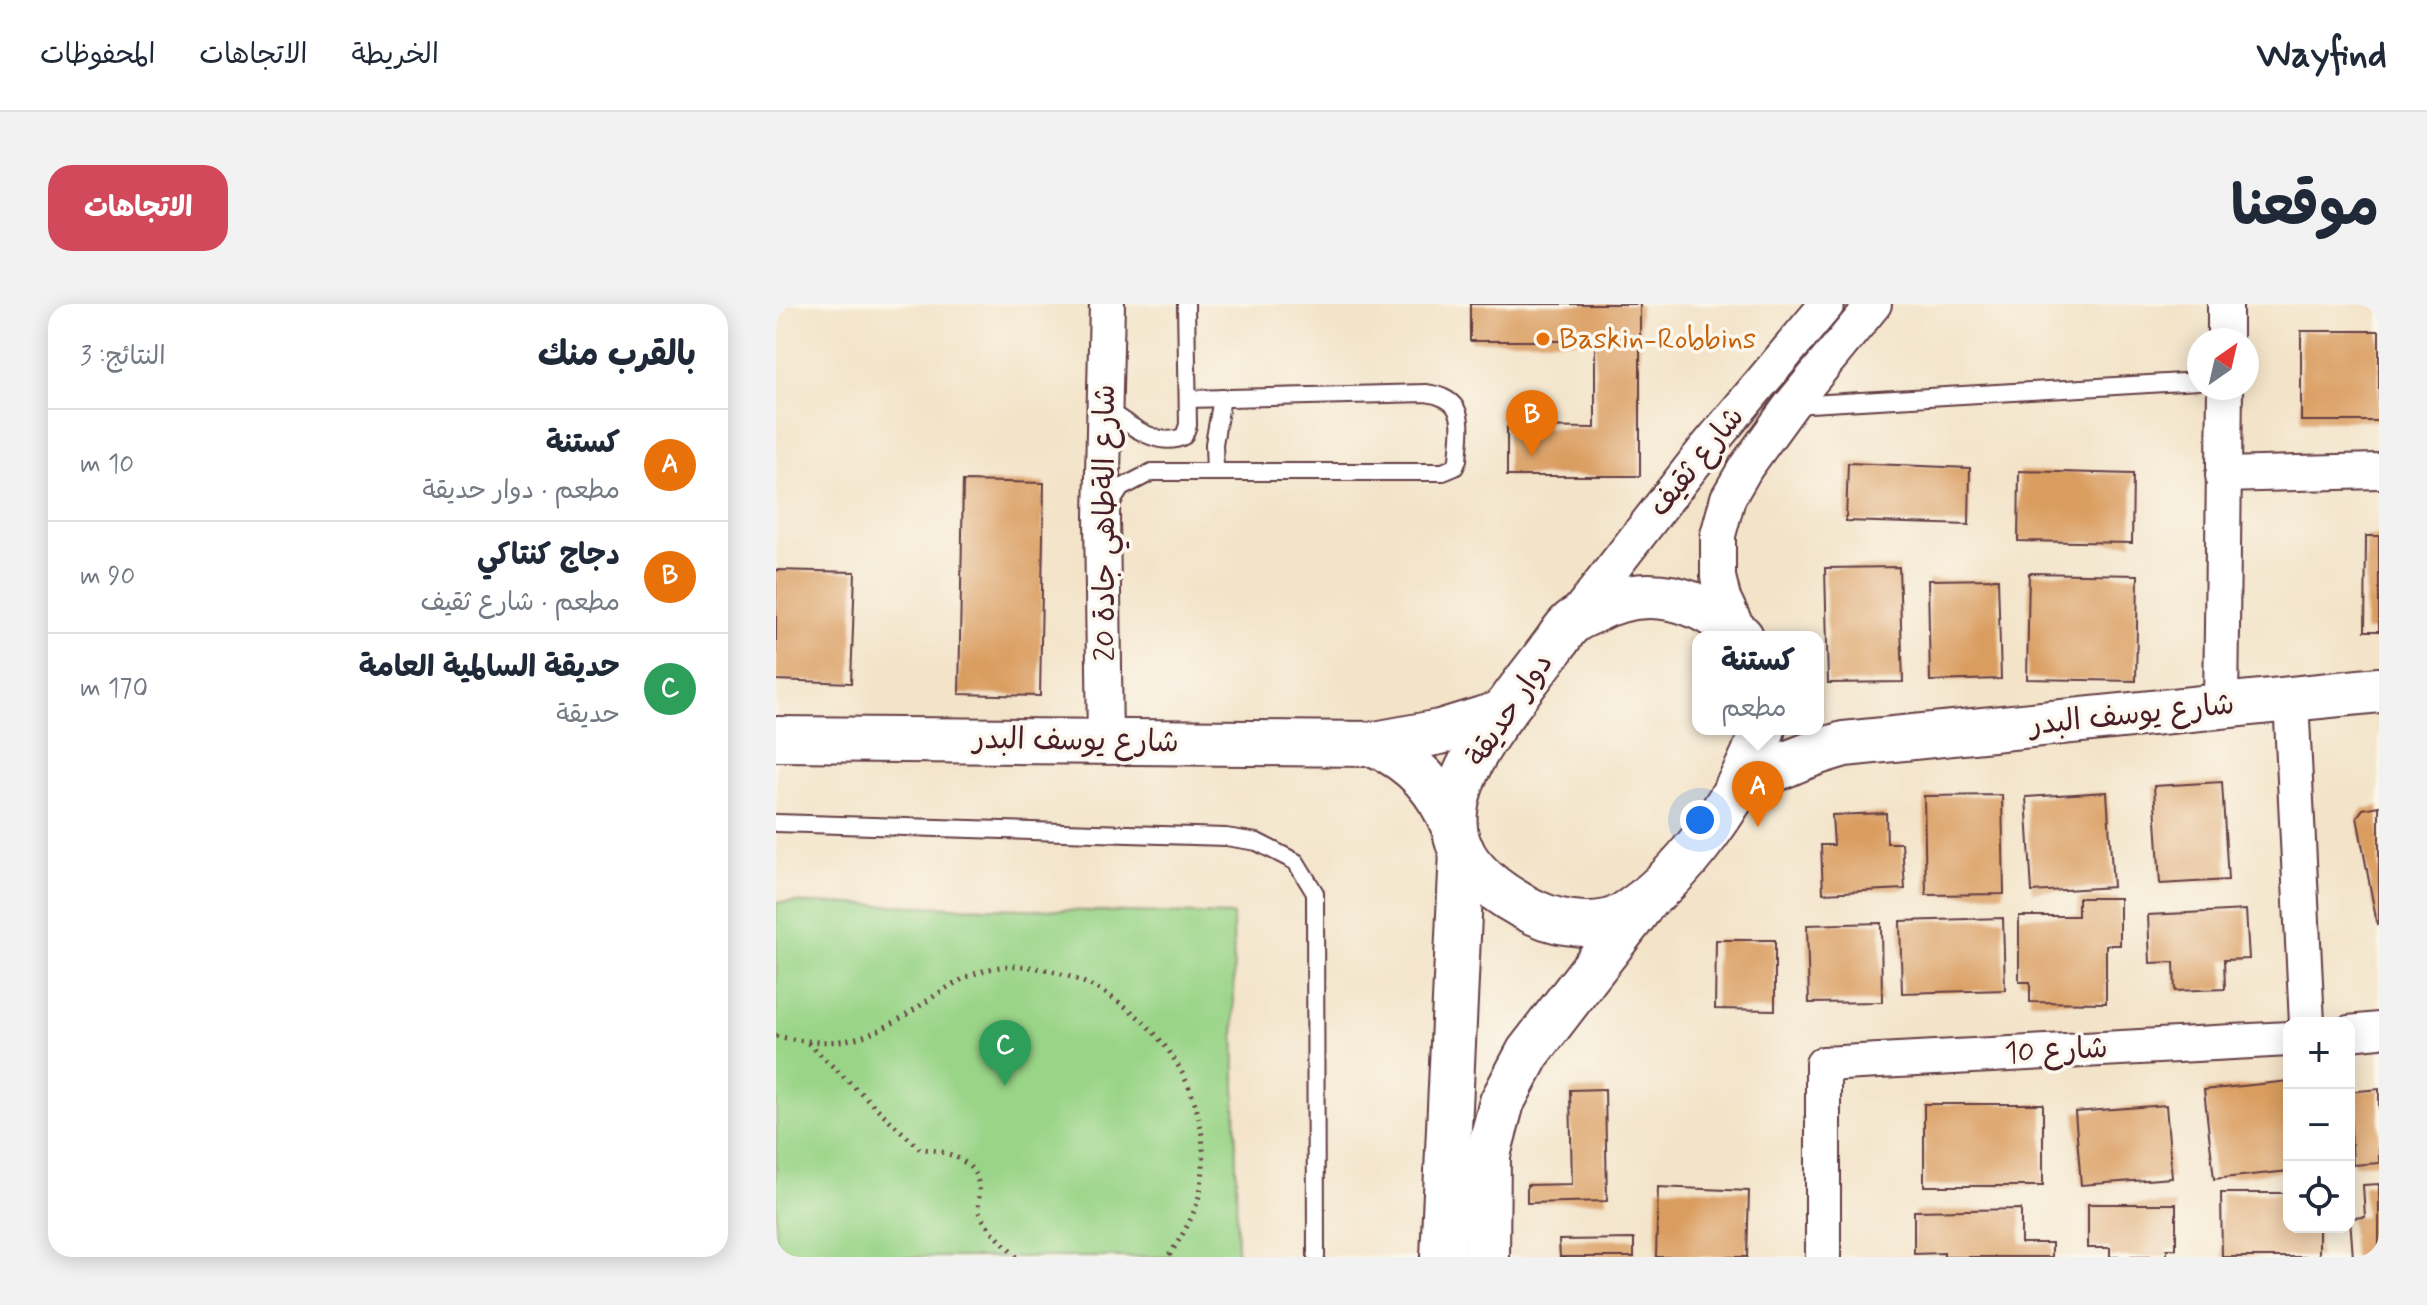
<!DOCTYPE html>
<html lang="ar">
<meta charset="utf-8">
<style>
:root{--surface:#fff;--page:#f2f2f3;--text:#1f2937;--muted:#747a83;--line:#e0e1e3;--accent:#d1495b}
body{margin:0;font-family:Mynerve,"Playpen Sans Arabic",sans-serif;background:var(--page);color:var(--text);direction:rtl}
.controls{position:absolute;right:24px;bottom:24px;display:grid;overflow:hidden;border-radius:16px;box-shadow:0 4px 20px #0003}
.controls button{width:72px;height:72px;display:grid;place-items:center;padding:0;border:0;border-bottom:2px solid var(--line);background:var(--surface);color:var(--text);font:40px sans-serif}
.compass{position:absolute;left:1411px;top:24px;width:72px;height:72px;border-radius:50%;background:var(--surface);box-shadow:0 4px 20px #0003;rotate:34deg}
.you{position:absolute;left:924px;top:516px;width:28px;height:28px;margin:-20px;border:6px solid #fff;border-radius:50%;background:#1a73e8;box-shadow:0 0 0 12px #1a73e833}
.badge{display:grid;place-items:center;width:52px;height:52px;border-radius:50%;background:var(--accent);color:#fff;font-size:26px;font-weight:700}
.pin{position:absolute;translate:-50% -66px;filter:drop-shadow(0 2px 4px #0008)}
.pin::after{content:'';position:absolute;top:42px;width:28px;height:24px;background:inherit;clip-path:polygon(0 0,100% 0,50% 100%)}
.popup{position:absolute;left:916px;top:327px;width:132px;height:104px;box-sizing:border-box;display:grid;place-content:center;border-radius:16px;background:var(--surface);filter:drop-shadow(0 2px 6px #0005);font-size:26px;white-space:nowrap;color:var(--muted)}
.popup b{font-size:30px;color:var(--text)}
.popup::after{content:'';position:absolute;left:50%;top:100%;margin-left:-16px;border:16px solid transparent;border-top-color:var(--surface)}
.list{margin:0;padding:0;list-style:none}
h2{display:flex;justify-content:space-between;align-items:center;height:104px;margin:0;padding:0 32px;font-size:34px}
h2 small{font-size:26px;font-weight:400;color:var(--muted)}
.list li{display:grid;grid-template-columns:52px 1fr auto;gap:24px;align-items:center;box-sizing:border-box;height:112px;padding:0 32px;border-top:2px solid var(--line)}
.list b{display:block;font-size:30px;white-space:nowrap}
.list p{margin:0;font-size:26px;white-space:nowrap;color:var(--muted)}
.list em{font-size:26px;font-style:normal;color:var(--muted)}
.icon{flex:none;width:44px;height:44px;fill:none;stroke:currentColor;stroke-width:2;stroke-linecap:round;stroke-linejoin:round}
.map{position:relative;flex:none;width:1603px;height:953px;overflow:hidden;direction:ltr;border-radius:24px}
header{display:flex;align-items:center;gap:48px;box-sizing:border-box;height:112px;padding:0 40px;background:var(--surface);border-bottom:2px solid var(--line)}
header strong{font-size:38px}
nav{display:flex;gap:44px;margin-inline-start:auto;font-size:28px}
.intro{display:flex;align-items:center;justify-content:space-between;box-sizing:border-box;height:192px;padding:0 48px}
h1{margin:0;font-size:56px}
.button{padding:20px 36px;border-radius:24px;background:var(--accent);color:#fff;font-size:28px;font-weight:700}
main{display:flex;gap:48px;padding:0 48px}
aside{flex:1;background:var(--surface);border-radius:24px;box-shadow:0 4px 20px #0003}
.map>svg:first-child{display:block}
.green{fill:#99d487;stroke:#727a59;stroke-width:2}
.building{fill:#da9d60}
.lines{fill:none;stroke-linecap:round;stroke-linejoin:round}
.lane-casing{stroke:#633c43;stroke-width:20}
.street-casing{stroke:#633c43;stroke-width:38}
.secondary-casing{stroke:#633c43;stroke-width:48}
.path{stroke:#633c43;stroke-width:5;stroke-dasharray:2 6;stroke-linecap:butt}
.lane{stroke:#fff;stroke-width:16}
.street{stroke:#fff;stroke-width:34}
.secondary{stroke:#fff;stroke-width:44}
.food-dot{fill:#e8710a;stroke:#fbf7ec;stroke-width:3}
.labels{text-anchor:middle;dominant-baseline:central;stroke-width:7;stroke-linejoin:round;paint-order:stroke}
.food-label{font-size:30px;fill:#c56008;stroke:#fbf7ec;text-anchor:start}
.street-label{font-size:30px;fill:#4a1f2b;stroke:#fbf7ec}
</style>
<header>
<strong>Wayfind</strong>
<nav><a>الخريطة</a><a>الاتجاهات</a><a>المحفوظات</a></nav>
</header>
<div class="intro"><h1>موقعنا</h1><a class="button">الاتجاهات</a></div>
<main>
<div class="map">
<svg width="1603" height="953" viewBox="0 0 1603 953">
<rect width="100%" height="100%" fill="#fbf7ec"/>
<filter id="ink" filterUnits="userSpaceOnUse"><feTurbulence type="fractalNoise" baseFrequency=".0125" numOctaves="2"/><feDisplacementMap in="SourceGraphic" scale="16" xChannelSelector="R" yChannelSelector="G"/><feConvolveMatrix kernelMatrix="1 2 1 2 8 2 1 2 1" color-interpolation-filters="sRGB"/></filter>
<filter id="wash" filterUnits="userSpaceOnUse"><feTurbulence type="fractalNoise" baseFrequency=".006" numOctaves="4" result="noise"/><feDisplacementMap in="SourceGraphic" scale="32" xChannelSelector="R" yChannelSelector="G"/><feGaussianBlur stdDeviation="1.8" result="paint"/><feColorMatrix in="noise" values="0 0 0 0 0 0 0 0 0 0 0 0 0 0 0 0 0 1.4 0 .05"/><feComposite in="paint" operator="in"/></filter>
<g filter="url(#wash)">
<rect width="100%" height="100%" fill="#f3e3c8"/>
<polygon class="green" points="0,598 457,611 461,953 0,953"/>
<g id="blocks">
<g class="building">
<polygon points="694,0 864,0 864,172 731,172 731,123 819,124 819,37 694,37"/>
<rect x="1525" y="27" width="78" height="90"/>
<polygon points="1072,159 1194,164 1193,221 1070,217"/>
<polygon points="1243,167 1357,170 1356,239 1242,237"/>
<polygon points="187,177 268,179 264,392 183,390"/>
<polygon points="1590,232 1603,232 1603,327 1589,327"/>
<polygon points="1123,263 1127,378 1052,379 1049,264"/>
<polygon points="0,266 79,268 75,379 0,376"/>
<polygon points="1253,269 1362,271 1360,377 1251,375"/>
<polygon points="1222,275 1225,375 1154,377 1152,276"/>
<polygon points="1446,478 1452,576 1384,580 1378,482"/>
<polygon points="1331,488 1337,583 1256,588 1250,493"/>
<polygon points="1226,491 1228,590 1150,591 1148,492"/>
<polygon points="1603,502 1603,619 1601,620 1581,513 1587,505"/>
<polygon points="1110,509 1111,539 1126,539 1129,585 1047,589 1045,541 1058,541 1056,511"/>
<polygon points="1302,594 1344,594 1344,641 1330,641 1330,699 1254,698 1254,678 1243,678 1243,612 1302,612"/>
<polygon points="1470,606 1473,655 1448,656 1449,685 1399,687 1398,658 1374,659 1372,611"/>
<polygon points="1227,614 1229,686 1126,689 1124,617"/>
<polygon points="1105,619 1106,698 1033,699 1031,621"/>
<polygon points="940,636 999,636 999,706 939,705"/>
<polygon points="1513,777 1513,867 1438,875 1428,786"/>
<polygon points="829,785 831,897 751,899 751,881 796,880 794,786"/>
<polygon points="1603,785 1603,859 1577,861 1573,788"/>
<rect x="1148" y="800" width="119" height="82"/>
<polygon points="1390,801 1396,874 1305,881 1299,808"/>
<polygon points="1603,880 1603,953 1577,953 1574,914 1589,913 1587,881"/>
<polygon points="882,883 973,887 971,953 880,953"/>
<polygon points="1445,889 1513,889 1513,923 1543,923 1543,953 1446,953"/>
<polygon points="1312,900 1400,900 1400,945 1391,945 1391,953 1334,953 1334,944 1312,944"/>
<polygon points="1245,905 1245,939 1276,939 1276,953 1168,953 1168,949 1138,950 1138,907"/>
<polygon points="858,935 858,953 784,953 783,936"/>
</g>
</g>
</g>
<g filter="url(#ink)">
<use href="#blocks" fill-opacity="0" stroke="#633c43" stroke-width="2"/>
<g class="lines">
<defs>
<g id="lane">
<polyline points="1017,101 1423,77"/>
<path d="M 328,104 C 350,118 382,146 408,132 L 412,121 L 410,0"/>
<polyline points="439,168 438,140 446,94"/>
<path d="M 332,204 L 345,184 L 376,168 L 667,168 L 679,163 L 682,156 C 685,120 692,95 650,89 L 412,95"/>
<polyline points="0,519 450,533 481,538 520,558 539,589 540,953"/>
</g>
<g id="street">
<polyline points="1449,36 1449,0"/>
<polyline points="1447,171 1603,167"/>
<polyline points="798,314 927,148 1051,0"/>
<polyline points="965,332 947,294 942,273 942,231 952,194 970,163 1015,101 1098,0"/>
<polyline points="1515,395 1531,719"/>
<polyline points="1445,402 1449,84"/>
<polyline points="329,438 326,212 331,0"/>
<polyline points="1573,729 1603,726"/>
<polyline points="1047,953 1047,760 1513,735"/>
</g>
<g id="secondary">
<path d="M 965,333 C 924,292 869,279 817,307 C 810,310 802,313 796,318 C 788,324 783,335 777,342 C 764,360 750,377 737,395 C 710,430 674,479 679,525 C 683,565 728,594 760,609 C 784,620 825,626 848,611 C 907,574 966,491 987,425"/>
<polyline points="0,435 599,440 664,428 726,409"/>
<path d="M 599,440 C 639,458 663,486 679,526"/>
<path d="M 959,487 C 994,465 1028,451 1068,440 L 1603,386"/>
<polyline points="667,953 686,547"/>
<polyline points="711,953 712,851 726,798 752,749 865,602"/>
</g>
</defs>
<use href="#lane" class="lane-casing"/>
<use href="#street" class="street-casing"/>
<use href="#secondary" class="secondary-casing"/>
<g class="path">
<path d="M 0,732 C 29,738 55,741 84,733 C 146,715 182,653 254,663 C 359,678 442,773 425,882 C 421,908 407,931 392,953"/>
<path d="M 32,739 L 144,845 C 168,846 200,855 203,883 C 204,891 201,901 203,908 C 207,920 231,943 240,953"/>
</g>
<use href="#lane" class="lane"/>
<use href="#street" class="street"/>
<use href="#secondary" class="secondary"/>
</g>
</g>
<circle class="food-dot" cx="767" cy="35" r="8"/>
<g class="labels">
<g class="food-label">
<text x="783" y="35">Baskin-Robbins</text>
</g>
<g class="street-label">
<text transform="translate(921 158) rotate(-51)">شارع ثقيف</text>
<text transform="translate(329 219) rotate(-90)">شارع الةطاهي جادة 20</text>
<text transform="translate(734 406) rotate(-56)">دوار حديقة</text>
<text transform="translate(1356 411) rotate(-6)">شارع يوسف البدر</text>
<text transform="translate(300 437) rotate(1)">شارع يوسف البدر</text>
<text transform="translate(1280 747) rotate(-3)">شارع 10</text>
</g>
</g>
</svg>
<div class="controls">
<button>+</button>
<button>−</button>
<button><svg class="icon" aria-label="locate" viewBox="0 0 24 24"><circle cx="12" cy="12" r="6"/><path d="M12 2v4M12 18v4M2 12h4M18 12h4"/></svg></button>
</div>
<svg class="compass" viewBox="-18 -18 36 36"><path d="M0-13l5 13h-10z" fill="#e53935"/><path d="M0 13l5-13h-10z" fill="#747a83"/></svg>
<div class="you"></div>
<div class="pin badge" style="left:982px;top:523px;background:#e8710a">A</div>
<div class="popup"><b>كستنة</b>مطعم</div>
<div class="pin badge" style="left:756px;top:152px;background:#e8710a">B</div>
<div class="pin badge" style="left:229px;top:782px;background:#2e9e5b">C</div>
</div>
<aside>
<h2>بالقرب منك<small>النتائج: 3</small></h2>
<ul class="list">
<li><span class="badge" style="background:#e8710a">A</span><div><b>كستنة</b><p>مطعم · دوار حديقة</p></div><em>10 m</em></li>
<li><span class="badge" style="background:#e8710a">B</span><div><b>دجاج كنتاكي</b><p>مطعم · شارع ثقيف</p></div><em>90 m</em></li>
<li><span class="badge" style="background:#2e9e5b">C</span><div><b>حديقة السالمية العامة</b><p>حديقة</p></div><em>170 m</em></li>
</ul>
</aside>
</main>
